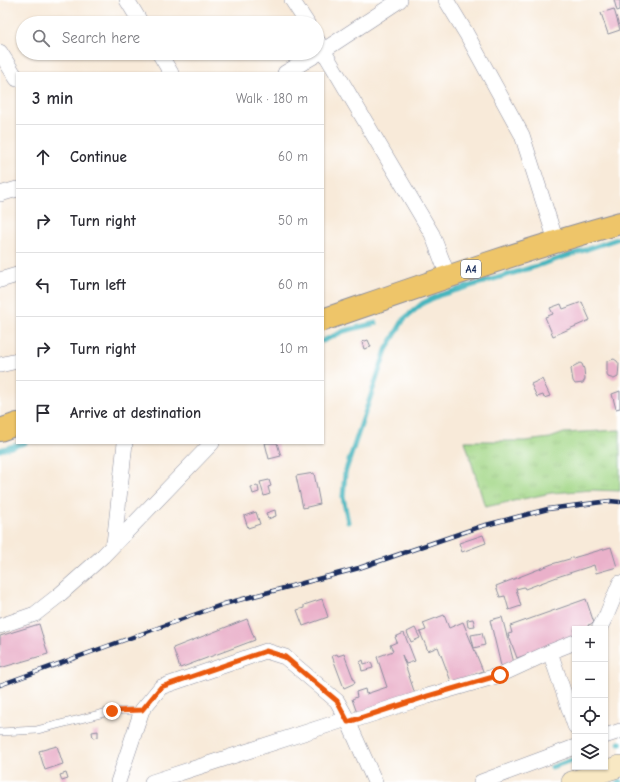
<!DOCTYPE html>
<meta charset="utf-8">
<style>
:root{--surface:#fff;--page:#f2f2f3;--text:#2b2b33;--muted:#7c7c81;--line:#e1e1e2}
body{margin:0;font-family:"Comic Neue",sans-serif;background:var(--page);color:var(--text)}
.controls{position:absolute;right:12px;bottom:12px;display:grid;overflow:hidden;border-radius:0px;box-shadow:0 1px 3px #0004}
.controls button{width:36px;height:36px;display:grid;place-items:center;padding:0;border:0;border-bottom:1px solid var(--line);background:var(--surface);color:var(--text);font:20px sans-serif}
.stop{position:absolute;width:12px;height:12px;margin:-9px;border:3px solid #ea580c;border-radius:50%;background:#fff}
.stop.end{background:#ea580c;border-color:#fff;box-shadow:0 1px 4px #0008}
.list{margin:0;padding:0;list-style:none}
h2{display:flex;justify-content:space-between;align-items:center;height:52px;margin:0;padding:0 16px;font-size:17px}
h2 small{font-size:13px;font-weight:400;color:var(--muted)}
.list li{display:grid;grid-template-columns:26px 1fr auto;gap:12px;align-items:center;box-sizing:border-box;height:64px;padding:0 16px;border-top:1px solid var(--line)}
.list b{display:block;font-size:15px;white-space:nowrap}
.list em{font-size:13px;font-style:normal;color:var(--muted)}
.icon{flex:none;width:22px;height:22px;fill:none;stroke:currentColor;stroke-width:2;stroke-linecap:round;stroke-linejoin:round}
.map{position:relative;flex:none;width:620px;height:782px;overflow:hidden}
.search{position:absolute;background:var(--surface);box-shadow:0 1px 3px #0004;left:16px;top:16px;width:308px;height:44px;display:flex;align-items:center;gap:10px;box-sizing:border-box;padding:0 14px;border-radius:22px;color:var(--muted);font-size:15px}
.panel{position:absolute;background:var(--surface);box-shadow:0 1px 3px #0004;left:16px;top:72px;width:308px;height:372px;border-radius:0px}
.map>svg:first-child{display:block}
.grass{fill:url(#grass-tufts);stroke:#5f8372}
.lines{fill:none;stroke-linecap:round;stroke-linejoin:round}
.stream{stroke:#46b5be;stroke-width:5}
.building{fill:#eab1ca}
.lane-casing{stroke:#8a8c9c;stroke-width:8}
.street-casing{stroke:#8a8c9c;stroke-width:16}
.secondary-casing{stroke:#8a8c9c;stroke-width:22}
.highway-casing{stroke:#8a8c9c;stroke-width:24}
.lane{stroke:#fff;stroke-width:7}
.street{stroke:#fff;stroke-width:15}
.secondary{stroke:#f8e8c3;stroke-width:21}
.highway{stroke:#eec569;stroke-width:22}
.rail-casing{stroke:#1b2f5e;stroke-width:4.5}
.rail{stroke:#fff;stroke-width:3;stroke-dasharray:9;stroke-linecap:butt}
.route{stroke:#ea580c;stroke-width:5}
.labels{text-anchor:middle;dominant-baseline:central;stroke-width:3;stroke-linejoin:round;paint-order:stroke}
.shield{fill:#fff;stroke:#5f6d8e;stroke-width:1}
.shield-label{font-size:11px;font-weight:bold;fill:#1b2f5e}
</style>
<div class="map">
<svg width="620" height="782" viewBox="0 0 620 782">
<defs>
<pattern id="grass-tufts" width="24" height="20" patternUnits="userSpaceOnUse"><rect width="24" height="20" fill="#a3d787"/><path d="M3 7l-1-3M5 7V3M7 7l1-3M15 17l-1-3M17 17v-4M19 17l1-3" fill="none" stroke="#8cb977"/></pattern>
</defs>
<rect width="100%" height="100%" fill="#fff"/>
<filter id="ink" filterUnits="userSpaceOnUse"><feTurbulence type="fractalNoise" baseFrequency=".025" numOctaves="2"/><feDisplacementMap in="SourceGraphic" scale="8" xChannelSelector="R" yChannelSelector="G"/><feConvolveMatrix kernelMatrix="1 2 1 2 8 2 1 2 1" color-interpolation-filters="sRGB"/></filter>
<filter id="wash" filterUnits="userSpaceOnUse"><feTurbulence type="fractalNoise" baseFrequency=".012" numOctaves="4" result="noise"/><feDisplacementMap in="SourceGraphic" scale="16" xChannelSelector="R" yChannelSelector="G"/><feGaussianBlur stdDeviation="0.9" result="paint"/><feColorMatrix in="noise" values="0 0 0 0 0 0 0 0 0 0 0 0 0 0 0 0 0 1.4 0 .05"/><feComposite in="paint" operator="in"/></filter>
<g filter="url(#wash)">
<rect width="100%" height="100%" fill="#f8ead9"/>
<polygon class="grass" points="620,430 620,491 592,490 551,493 485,507 465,441 525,441 550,438 564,433"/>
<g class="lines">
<g class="stream">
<polyline points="323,341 344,331 376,323"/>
<polyline points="0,450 25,443"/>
<polyline points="348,522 343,497 345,473 386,350 404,319 423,303 440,295 537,266 620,238"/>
<polyline points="619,743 620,743"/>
<polyline points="552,767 575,759"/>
<polyline points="618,782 620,781"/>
</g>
</g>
<g id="blocks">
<g class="building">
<polygon points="614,0 620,0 620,10 617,11"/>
<polygon points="614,9 620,30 608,34 601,13"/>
<polygon points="582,302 590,320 553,336 545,317 553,314 550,308 561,304 563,309"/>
<polygon points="368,340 371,347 364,349 362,342"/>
<polygon points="614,359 617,361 619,364 618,377 614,379 608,377 607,374 607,361"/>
<polygon points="580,363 582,364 584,369 585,379 583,383 575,384 573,381 571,369 574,366"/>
<polygon points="542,379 550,396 544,398 543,395 537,397 531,384"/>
<polygon points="620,391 620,408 616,409 612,394"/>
<polygon points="265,443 277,443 281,456 269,459"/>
<polygon points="314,473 320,504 303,508 296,476"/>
<polygon points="269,480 271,486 268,487 270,494 264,496 260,482"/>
<polygon points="258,486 259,492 253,494 251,487"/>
<polygon points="275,510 276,516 268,519 266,513"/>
<polygon points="256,512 260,524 248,528 244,516"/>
<polygon points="483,535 486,543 462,552 459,543"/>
<polygon points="611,547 617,567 596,573 594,565 557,577 525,589 524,587 516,589 521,606 509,610 505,596 500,597 496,586 552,564"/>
<polygon points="322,599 328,617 303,626 297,610 304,608 304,605"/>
<polygon points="586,599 594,623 588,625 589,629 575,629 575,637 517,658 508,634 512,633 510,626"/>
<polygon points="444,615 449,628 463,622 483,671 452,684 438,647 428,651 420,632 426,630 423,623"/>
<polygon points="502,617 514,663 501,666 490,620"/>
<polygon points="247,619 255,640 180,668 173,648"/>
<polygon points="473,619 475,626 468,627 467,620"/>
<polygon points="39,624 48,654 0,668 0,636"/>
<polygon points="415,628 420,638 411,642 407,632"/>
<polygon points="404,633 415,661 406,664 402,655 415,694 357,713 352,699 357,697 356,692 365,689 366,694 387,687 377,657 393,651 390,645 397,642 395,637"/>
<polygon points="482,633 485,645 474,648 471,635"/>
<polygon points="337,654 338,656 344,654 355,683 344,688 332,656"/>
<polygon points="363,660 364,664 371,662 373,668 362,671 360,662"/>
<polygon points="98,731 98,737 93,738 92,732"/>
<polygon points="57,746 63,764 45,770 39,751"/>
<polygon points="66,773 68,779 62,781 60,775"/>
</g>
</g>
</g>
<g filter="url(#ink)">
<use href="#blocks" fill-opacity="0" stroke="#8a8c9c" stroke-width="1"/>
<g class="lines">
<defs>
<polyline id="lane" points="0,732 37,730 112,711 142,711"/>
<g id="street">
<polyline points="127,0 141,23"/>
<polyline points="292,0 307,23"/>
<polyline points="446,0 466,33 522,135 556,241"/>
<polyline points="317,40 432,234 448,276"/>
<polyline points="0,52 17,79"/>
<polyline points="159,53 171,73"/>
<polyline points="285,73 324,50 400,0"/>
<polyline points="0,194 17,189"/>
<polyline points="0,280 17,275"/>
<polyline points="0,365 17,361"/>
<polyline points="114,544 125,443"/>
<polyline points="0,626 35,614 58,596 103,556 212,443"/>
<polyline points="599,629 607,614 620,583"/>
<polyline points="550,652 575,726"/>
<polyline points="348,722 428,696 500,675 550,652 575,642"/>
<polyline points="605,736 620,731"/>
<polyline points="118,782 142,710 161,687 266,651 285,657 337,701 347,719 375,782"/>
<polyline points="152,782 347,719"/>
<polyline points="481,782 575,747"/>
</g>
<polyline id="secondary" points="572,782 620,766"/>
<g id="highway">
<path d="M 323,320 C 421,286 519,251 620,223"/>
<polyline points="0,430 17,424"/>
</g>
</defs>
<use href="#lane" class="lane-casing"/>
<use href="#street" class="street-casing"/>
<use href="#secondary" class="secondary-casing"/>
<use href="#highway" class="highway-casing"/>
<use href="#lane" class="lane"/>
<use href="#street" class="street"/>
<use href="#secondary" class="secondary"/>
<use href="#highway" class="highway"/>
<defs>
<polyline id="rail" points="0,685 224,604 359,568 482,526 548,509 610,501 620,502"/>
</defs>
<use href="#rail" class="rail-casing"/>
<use href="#rail" class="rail"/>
</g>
</g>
<g class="lines" filter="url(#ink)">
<polyline class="route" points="112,711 142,710 161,687 266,651 285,657 337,701 348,722 428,696 500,675"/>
</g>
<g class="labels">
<rect class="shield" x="461" y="260" width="20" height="18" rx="3"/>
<g class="shield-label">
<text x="471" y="269">A4</text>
</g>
</g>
</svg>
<div class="controls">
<button>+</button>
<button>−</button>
<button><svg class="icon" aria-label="locate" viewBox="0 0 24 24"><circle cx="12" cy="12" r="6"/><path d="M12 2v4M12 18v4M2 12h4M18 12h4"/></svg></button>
<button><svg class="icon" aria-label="layers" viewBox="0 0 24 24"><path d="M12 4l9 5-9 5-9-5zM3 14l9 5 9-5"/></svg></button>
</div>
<div class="stop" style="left:500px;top:675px"></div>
<div class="stop end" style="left:112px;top:711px"></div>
<div class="search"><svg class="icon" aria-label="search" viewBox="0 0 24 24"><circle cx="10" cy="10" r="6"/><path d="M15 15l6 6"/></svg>Search here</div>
<section class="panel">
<h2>3 min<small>Walk · 180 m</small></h2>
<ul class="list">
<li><svg class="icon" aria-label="ahead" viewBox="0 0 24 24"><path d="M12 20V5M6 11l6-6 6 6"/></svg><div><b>Continue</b></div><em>60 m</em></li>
<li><svg class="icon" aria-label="right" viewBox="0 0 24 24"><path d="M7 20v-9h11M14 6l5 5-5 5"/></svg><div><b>Turn right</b></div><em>50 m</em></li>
<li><svg class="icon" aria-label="left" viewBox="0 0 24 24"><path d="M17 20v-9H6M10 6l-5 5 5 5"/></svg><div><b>Turn left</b></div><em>60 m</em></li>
<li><svg class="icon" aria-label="right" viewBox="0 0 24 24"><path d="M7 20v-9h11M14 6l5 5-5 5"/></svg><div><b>Turn right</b></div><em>10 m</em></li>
<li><svg class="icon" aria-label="arrive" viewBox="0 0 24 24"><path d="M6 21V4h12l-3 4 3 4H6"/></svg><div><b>Arrive at destination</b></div></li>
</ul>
</section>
</div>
